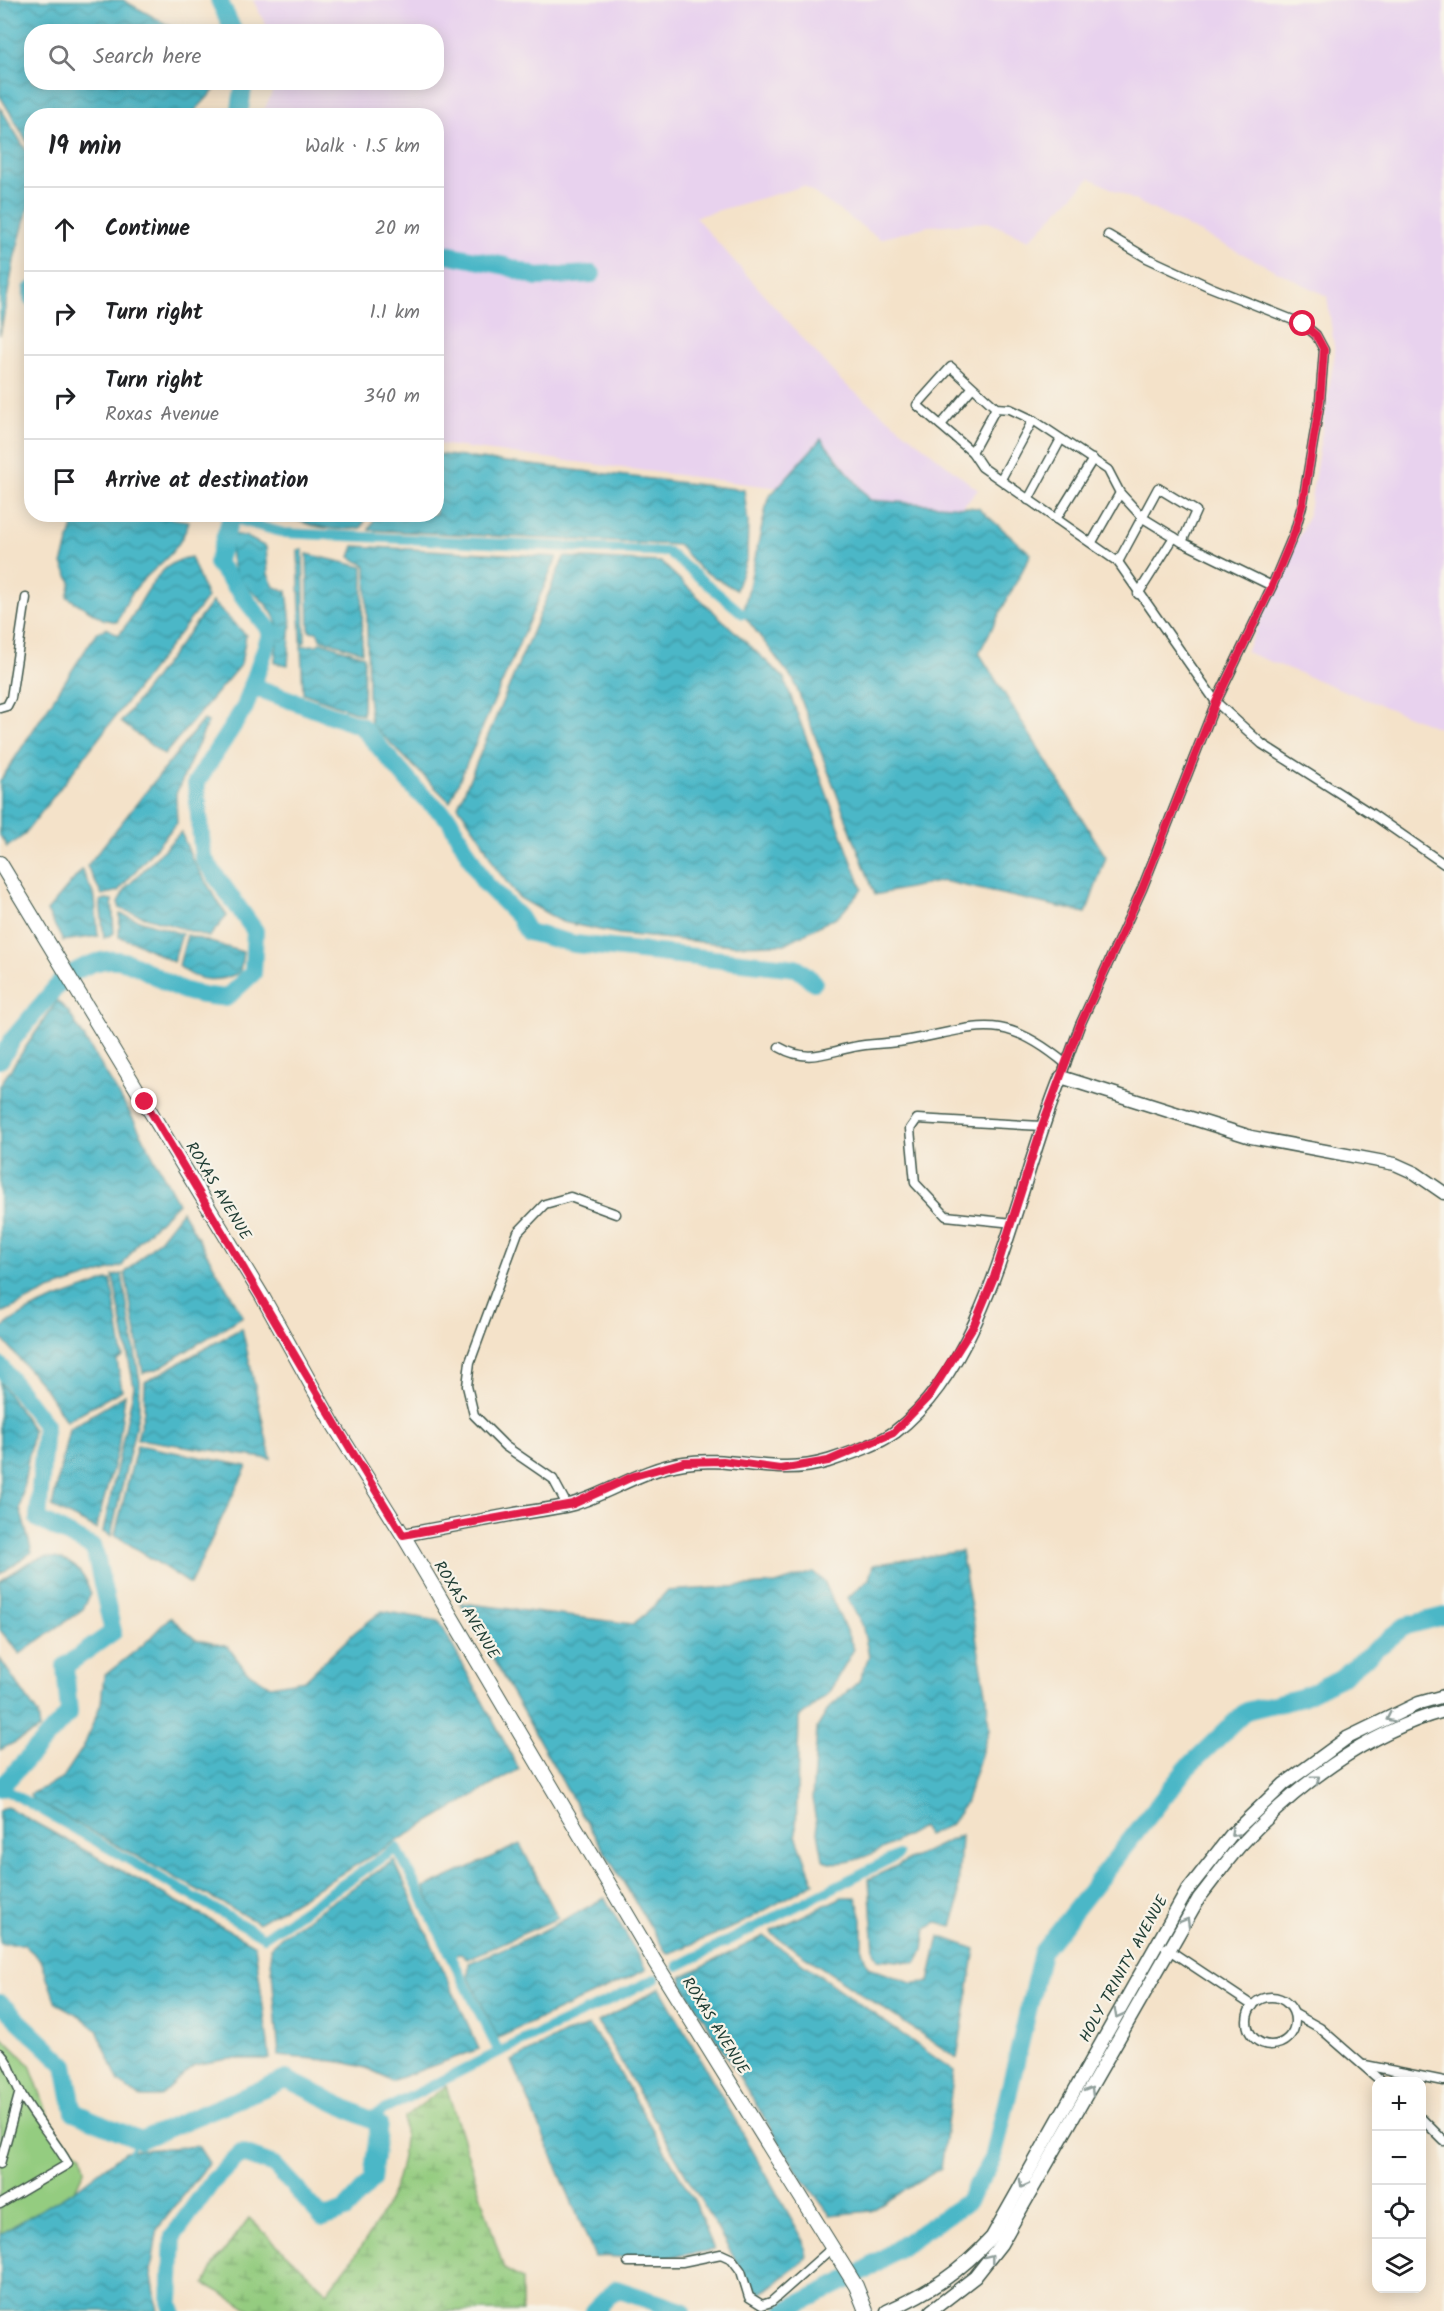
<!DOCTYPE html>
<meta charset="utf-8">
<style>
:root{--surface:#fff;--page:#f2f2f2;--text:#202124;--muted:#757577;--line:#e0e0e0}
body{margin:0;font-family:Kalam,sans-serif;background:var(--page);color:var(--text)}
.controls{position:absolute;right:18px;bottom:18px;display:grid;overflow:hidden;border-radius:12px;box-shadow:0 3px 15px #0003}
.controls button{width:54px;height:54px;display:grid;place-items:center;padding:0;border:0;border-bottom:2px solid var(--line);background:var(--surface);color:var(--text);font:30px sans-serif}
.stop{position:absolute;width:18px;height:18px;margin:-14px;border:4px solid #e11d48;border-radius:50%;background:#fff}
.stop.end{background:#e11d48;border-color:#fff;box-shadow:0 2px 6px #0008}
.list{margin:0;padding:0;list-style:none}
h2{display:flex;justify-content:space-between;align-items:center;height:78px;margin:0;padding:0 24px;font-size:26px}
h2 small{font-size:20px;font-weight:400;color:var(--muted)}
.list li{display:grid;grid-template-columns:39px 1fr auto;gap:18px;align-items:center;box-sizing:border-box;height:84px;padding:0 24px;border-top:2px solid var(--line)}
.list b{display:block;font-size:22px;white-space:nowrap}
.list p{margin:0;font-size:20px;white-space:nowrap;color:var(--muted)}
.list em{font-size:20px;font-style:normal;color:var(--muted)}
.icon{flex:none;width:33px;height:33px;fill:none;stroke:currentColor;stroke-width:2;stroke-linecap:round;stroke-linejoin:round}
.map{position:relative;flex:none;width:1444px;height:2311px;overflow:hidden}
.search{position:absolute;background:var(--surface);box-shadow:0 3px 15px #0003;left:24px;top:24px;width:420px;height:66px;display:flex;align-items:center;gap:15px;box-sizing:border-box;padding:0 21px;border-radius:24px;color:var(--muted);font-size:22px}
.panel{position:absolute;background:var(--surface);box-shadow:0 3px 15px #0003;left:24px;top:108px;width:420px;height:414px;border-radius:24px}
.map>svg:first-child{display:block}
.built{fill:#e8d2ee}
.green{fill:#94cc80;stroke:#5a845a;stroke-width:1.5}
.wetland{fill:url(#wetland-marsh);stroke:#5a845a;stroke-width:1.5}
.water{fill:url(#water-waves);stroke:#357a7e;stroke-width:1.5}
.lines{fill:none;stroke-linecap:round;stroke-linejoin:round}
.stream{stroke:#4bb7c7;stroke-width:3}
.canal{stroke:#4bb7c7;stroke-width:10}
.river{stroke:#4bb7c7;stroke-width:18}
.street-casing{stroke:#3f564a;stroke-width:11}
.secondary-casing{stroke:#3f564a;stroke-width:15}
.primary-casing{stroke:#3f564a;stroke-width:16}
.street{stroke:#fff;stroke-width:8}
.secondary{stroke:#fff;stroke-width:12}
.primary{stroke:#fff;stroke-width:14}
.oneway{stroke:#8f9e9a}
.route{stroke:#e11d48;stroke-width:8}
.labels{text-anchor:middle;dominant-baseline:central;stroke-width:4.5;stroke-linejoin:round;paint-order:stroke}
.street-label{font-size:16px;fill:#1f3d34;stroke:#f7f3e8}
</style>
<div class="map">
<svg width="1444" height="2311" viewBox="0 0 1444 2311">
<defs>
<pattern id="wetland-marsh" width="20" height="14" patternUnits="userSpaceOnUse" patternTransform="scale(1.5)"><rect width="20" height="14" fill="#94cc80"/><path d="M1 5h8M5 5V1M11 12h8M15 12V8" fill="none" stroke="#78a76a"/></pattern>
<pattern id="water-waves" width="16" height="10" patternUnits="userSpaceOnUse" patternTransform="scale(1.5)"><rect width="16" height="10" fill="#4bb7c7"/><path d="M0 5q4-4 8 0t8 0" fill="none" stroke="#3e96a2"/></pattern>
</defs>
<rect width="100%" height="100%" fill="#f7f3e8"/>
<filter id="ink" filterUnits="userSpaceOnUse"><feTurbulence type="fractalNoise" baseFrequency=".0167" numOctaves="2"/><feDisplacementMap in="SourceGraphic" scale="12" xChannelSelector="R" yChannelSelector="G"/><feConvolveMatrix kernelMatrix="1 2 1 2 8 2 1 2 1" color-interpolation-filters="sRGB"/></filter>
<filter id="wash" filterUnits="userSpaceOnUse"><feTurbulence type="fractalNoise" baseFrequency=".008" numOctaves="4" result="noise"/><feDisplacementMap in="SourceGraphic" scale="24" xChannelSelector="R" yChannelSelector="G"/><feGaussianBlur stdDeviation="1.35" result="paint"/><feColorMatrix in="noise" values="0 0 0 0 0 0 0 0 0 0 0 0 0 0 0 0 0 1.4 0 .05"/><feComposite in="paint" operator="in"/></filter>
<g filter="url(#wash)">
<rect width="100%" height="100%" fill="#f4e2c9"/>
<polygon class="built" points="253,0 1444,0 1444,730 1246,652 1308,517 1335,353 1327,296 1090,178 1029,240 988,222 928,226 880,239 804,186 695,217 841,381 978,490 958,511 437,444 436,116 262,115 276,83 436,82 436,32 269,31"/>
<polygon class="green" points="0,2035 30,2065 53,2128 64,2141 82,2155 85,2169 75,2190 0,2234"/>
<path class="wetland" d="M 446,2086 L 504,2269 L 522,2279 L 522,2311 L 253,2311 L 205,2284 L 214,2265 L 249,2218 L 327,2292 C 369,2236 408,2193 404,2118 Z"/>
<g class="water">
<polygon points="0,0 123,0 179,31 32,32 32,82 221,83 191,115 32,116 31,148 0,96"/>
<polygon points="0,107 31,159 32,194 15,256 0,335"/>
<polygon points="821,439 870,500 978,508 1031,554 979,653 1106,857 1086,913 943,881 875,895 794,681 743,614 768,498"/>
<polygon points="437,454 744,490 748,522 747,558 736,590 700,569 678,545 369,530 376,515 436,514"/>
<path d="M 141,514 L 189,521 C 179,555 156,564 135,589 C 127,598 122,612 117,622 L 103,619 L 67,597 L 71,582 L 62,564 L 76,515 Z"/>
<path d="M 286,515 L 368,515 L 361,528 C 334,532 311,528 286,515 Z"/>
<path d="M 232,534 L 245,536 L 266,547 L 268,574 L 274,587 L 287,591 L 291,623 L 288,665 L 275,663 C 275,652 279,636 277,625 C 267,586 222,593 232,534 Z"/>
<polygon points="354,546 557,557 450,802 371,724 368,695 366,566 350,557"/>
<polygon points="298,550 303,550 305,642 301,644"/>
<polygon points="307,554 363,567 362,652 320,639 317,632 309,631"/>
<path d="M 191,557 L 207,598 L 23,836 L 7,847 L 0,835 L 0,781 L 97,632 L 107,628 L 118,635 C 143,610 150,563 191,557 Z"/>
<polygon points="564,557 661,562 784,678 862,889 840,915 785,944 733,945 619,934 562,922 518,897 496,868 480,837 458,806"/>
<polygon points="212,602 246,635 241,664 164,755 121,722"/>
<polygon points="321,642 364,656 363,715 303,693 301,646 317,645"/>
<polygon points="203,720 208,722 176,794 177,823 118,891 102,895 87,866"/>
<polygon points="181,832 193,861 227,916 209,937 120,909 118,902 126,888"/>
<polygon points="82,870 95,898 98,936 63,941 47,911"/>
<polygon points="106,899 112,900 114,933 104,938 100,901"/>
<polygon points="120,914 182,934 173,962 137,943 119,937"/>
<path d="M 187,935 L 243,952 L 240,972 C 219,983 197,983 179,966 Z"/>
<polygon points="57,1001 68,1011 130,1113 178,1203 139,1241 122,1266 49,1290 0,1314 0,1085"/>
<polygon points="182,1211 243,1316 157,1369 143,1373 125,1273 160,1239"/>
<polygon points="122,1274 140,1382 139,1411 111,1536 103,1532 134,1387 113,1276"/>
<path d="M 107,1280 L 111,1280 L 123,1357 L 117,1361 L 122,1390 L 66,1421 L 47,1391 L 2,1339 L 0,1329 C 37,1301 67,1297 107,1280 Z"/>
<polygon points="242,1328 271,1459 137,1439 144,1411 145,1382"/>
<polygon points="0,1382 33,1430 20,1509 32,1552 0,1574"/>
<polygon points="125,1395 118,1448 96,1529 52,1507 69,1429"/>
<polygon points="137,1445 247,1466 190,1584 115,1535"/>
<path d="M 961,1551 L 987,1698 L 989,1730 L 965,1804 L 950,1825 L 927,1835 L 922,1827 C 899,1839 848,1874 823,1859 L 812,1799 L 817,1728 L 829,1708 L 859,1681 L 869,1656 L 862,1624 L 847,1598 L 869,1579 L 873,1565 Z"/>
<path d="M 46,1557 C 72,1558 83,1570 91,1594 L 83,1609 L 20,1654 L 0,1630 L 0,1581 L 29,1562 Z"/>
<polygon points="813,1572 824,1581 854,1649 828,1694 799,1718 796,1835 814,1883 738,1925 670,1953 666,1952 573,1800 461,1603 633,1624 649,1611 667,1591 776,1584"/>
<polygon points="382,1611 439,1621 519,1769 258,1923 32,1799 30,1794 62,1779 84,1746 101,1703 104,1676 144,1644 170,1617 195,1639 228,1647 246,1671 270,1686 305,1680 355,1632"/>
<polygon points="0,1659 38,1714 40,1729 0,1750"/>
<polygon points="7,1807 255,1945 270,2059 228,2059 194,2065 160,2097 140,2097 119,2082 97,2030 80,2016 56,2003 41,1960 23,1944 0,1944 0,1811"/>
<polygon points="961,1835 957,1911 952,1926 937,1923 926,1929 923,1950 916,1963 878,1959 874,1951 869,1879"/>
<polygon points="520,1844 558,1918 467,1959 461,1954 454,1955 424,1888"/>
<path d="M 394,1860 L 479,2049 L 391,2081 C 360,2058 315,2060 279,2056 L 270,1947 L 283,1935 Z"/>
<polygon points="842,1897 856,1897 862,1919 862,1950 868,1967 911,1983 929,1982 939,1936 975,1949 957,2058 772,1934 771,1931"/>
<polygon points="605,1898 646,1970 498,2038 468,1976 469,1963 537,1934"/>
<polygon points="764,1936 954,2071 941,2168 871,2211 830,2215 795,2168 683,1985 681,1977"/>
<polygon points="660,1988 804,2241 807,2258 759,2296 748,2282 598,2022"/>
<path d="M 589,2026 L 604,2046 L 695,2202 L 714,2250 C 692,2253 669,2259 647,2259 C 629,2259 613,2255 595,2257 L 512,2061 L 565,2033 Z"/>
<polygon points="198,2146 209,2163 158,2228 151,2271 158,2311 0,2311 0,2234 75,2190 126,2151"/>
</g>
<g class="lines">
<polyline class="stream" points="128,2154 140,2140"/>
<g class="canal">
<polyline points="231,518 284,533 668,552 743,614"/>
<polyline points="1,1787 264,1937 397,1848 499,2052"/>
<polyline points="678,1966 898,1855"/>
<polyline points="368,2118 499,2052 655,1979"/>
</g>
<g class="river">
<polyline points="219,0 234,32"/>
<polyline points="239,116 244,82"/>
<polyline points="436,252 506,266 537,277 592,274"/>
<polyline points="32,290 32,298"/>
<polyline points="252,686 361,726 418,792 449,819 484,882 519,917 528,932 575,944 797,968 814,982"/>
<path d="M 74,972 C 123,944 137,970 180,989 C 193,995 211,996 226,998 L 253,973 L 255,931 L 203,858 L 196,783 L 245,707 L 271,632 L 217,563 L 232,514"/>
<polyline points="0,1060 13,1039 63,979"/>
<polyline points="0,1366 45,1425 38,1519 94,1548 113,1632 65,1666 69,1713 0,1788"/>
<polyline points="0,2003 65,2065 74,2112 140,2140 286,2079 379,2124 372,2180 345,2210 323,2218 274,2165 241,2153 212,2182 173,2236 170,2302 173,2311"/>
<polyline points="594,2311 616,2289 682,2311"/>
<polyline points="784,2311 861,2273 967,2202 993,2159 1042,1952 1186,1769 1246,1711 1302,1697 1340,1678 1405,1626 1444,1616"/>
</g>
</g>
</g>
<g filter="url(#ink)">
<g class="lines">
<defs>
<g id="street">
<polyline points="941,425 972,388"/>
<polyline points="972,452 996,408"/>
<polyline points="1001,479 1033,420"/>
<polyline points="1028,500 1061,439"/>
<polyline points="1056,519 1093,459"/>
<polyline points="1092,542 1120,493"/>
<polyline points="1118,562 1158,488 1196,511 1182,542"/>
<polyline points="1272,586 1182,542 1143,518 1120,493 1108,470 1033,420 1010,409 996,408 951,367 917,405 972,452 982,467 1118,562 1216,702 1262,744 1372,814 1444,864"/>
<polyline points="1138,594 1174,537"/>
<polyline points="0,708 7,706 11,698 26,598"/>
<path d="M 779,1047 C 807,1063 824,1053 853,1047 C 870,1043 887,1044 904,1041 C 979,1028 1000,1009 1066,1064"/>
<polyline points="1061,1077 1080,1025 1142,889 1216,702 1272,586 1295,531 1303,502 1320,401 1324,350 1316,335 1303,324 1210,287 1147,258 1108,235"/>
<polyline points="1013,1223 946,1216 915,1183 910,1129 917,1119 1042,1126"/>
<polyline points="567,1505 553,1479 505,1446 474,1415 467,1386 470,1362 518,1232 545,1204 570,1197 616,1214"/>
<polyline points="1166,1948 1253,2006"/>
<circle cx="1271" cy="2021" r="24"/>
<polyline points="1295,2014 1320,2028 1382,2082"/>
<path d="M 0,2053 C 11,2064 12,2077 19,2090 C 32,2116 54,2138 68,2164 L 0,2204"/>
<polyline points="1365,2065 1444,2081"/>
<polyline points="1422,2119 1444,2141"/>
<polyline points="0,2164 20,2091"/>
<polyline points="628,2262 682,2262 721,2254 732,2259 741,2271 749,2297 762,2305 771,2302 833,2247"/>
</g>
<g id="secondary">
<path d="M 403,1535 C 440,1528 477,1521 515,1514 C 534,1511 554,1509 573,1504 C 612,1492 642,1469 684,1463 C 733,1455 777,1477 828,1461 C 849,1454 877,1445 895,1432 C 992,1358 1016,1185 1061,1077 L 1251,1137 L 1395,1164 L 1415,1173 L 1444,1193"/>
<path d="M 887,2311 C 931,2291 959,2273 992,2237 L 1187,1891 L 1231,1835 L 1284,1784 L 1347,1738 L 1419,1703 L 1444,1696"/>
<path d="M 931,2311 L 975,2277 L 1001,2244 L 1199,1898 C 1212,1882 1225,1863 1239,1847 C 1293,1788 1366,1732 1444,1711"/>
</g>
<polyline id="primary" points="0,863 262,1296 332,1422 403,1535 655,1962 856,2286 866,2311"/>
</defs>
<use href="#street" class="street-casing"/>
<use href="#secondary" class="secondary-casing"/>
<use href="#primary" class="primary-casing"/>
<use href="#street" class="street"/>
<use href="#secondary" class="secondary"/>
<use href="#primary" class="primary"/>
</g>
<defs><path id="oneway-chevron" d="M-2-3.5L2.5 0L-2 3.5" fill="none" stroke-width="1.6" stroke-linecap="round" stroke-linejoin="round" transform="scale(1.5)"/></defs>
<g class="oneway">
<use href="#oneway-chevron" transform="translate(1390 1718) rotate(154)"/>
<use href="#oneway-chevron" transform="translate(1316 1779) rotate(-37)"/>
<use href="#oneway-chevron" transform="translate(1234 1833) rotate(134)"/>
<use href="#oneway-chevron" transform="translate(1186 1922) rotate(-60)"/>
<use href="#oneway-chevron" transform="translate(1118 2014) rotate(118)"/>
<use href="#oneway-chevron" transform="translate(1090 2091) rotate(-60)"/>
<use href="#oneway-chevron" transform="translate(1023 2184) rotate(119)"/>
<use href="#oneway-chevron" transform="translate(990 2258) rotate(-52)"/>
</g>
</g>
<g class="lines" filter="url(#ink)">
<path class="route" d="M 145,1102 C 232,1246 314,1392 403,1535 L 573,1504 L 634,1476 L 684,1462 L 723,1461 L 780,1469 L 828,1461 L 893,1433 L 929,1396 L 974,1325 L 994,1277 L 1042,1126 L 1080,1025 L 1142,889 L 1216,702 L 1272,586 L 1295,531 L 1303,502 L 1320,401 L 1324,350 L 1316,335 L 1303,324"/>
</g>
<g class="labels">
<g class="street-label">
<text transform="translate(218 1191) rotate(59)">ROXAS AVENUE</text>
<text transform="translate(466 1610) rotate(59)">ROXAS AVENUE</text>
<text transform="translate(1124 1969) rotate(-61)">HOLY TRINITY AVENUE</text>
<text transform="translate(715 2026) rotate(58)">ROXAS AVENUE</text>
</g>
</g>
</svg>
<div class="controls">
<button>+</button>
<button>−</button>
<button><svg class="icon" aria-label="locate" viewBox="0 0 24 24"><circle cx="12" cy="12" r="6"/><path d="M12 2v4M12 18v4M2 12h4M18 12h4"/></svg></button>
<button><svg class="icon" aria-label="layers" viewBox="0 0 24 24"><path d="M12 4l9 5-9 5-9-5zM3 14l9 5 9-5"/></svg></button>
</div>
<div class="stop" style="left:1303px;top:324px"></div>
<div class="stop end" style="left:145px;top:1102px"></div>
<div class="search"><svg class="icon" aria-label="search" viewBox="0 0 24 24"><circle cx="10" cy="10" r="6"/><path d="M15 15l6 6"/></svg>Search here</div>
<section class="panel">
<h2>19 min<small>Walk · 1.5 km</small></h2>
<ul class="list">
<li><svg class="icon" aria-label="ahead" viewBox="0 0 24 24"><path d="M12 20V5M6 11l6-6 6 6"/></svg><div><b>Continue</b></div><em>20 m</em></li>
<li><svg class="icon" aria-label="right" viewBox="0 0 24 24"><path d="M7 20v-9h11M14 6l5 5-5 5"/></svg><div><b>Turn right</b></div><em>1.1 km</em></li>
<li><svg class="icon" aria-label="right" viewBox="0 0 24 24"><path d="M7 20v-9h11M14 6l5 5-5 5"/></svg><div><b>Turn right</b><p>Roxas Avenue</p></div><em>340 m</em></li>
<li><svg class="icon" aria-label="arrive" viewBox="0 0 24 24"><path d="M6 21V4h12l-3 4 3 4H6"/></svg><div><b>Arrive at destination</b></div></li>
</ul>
</section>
</div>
